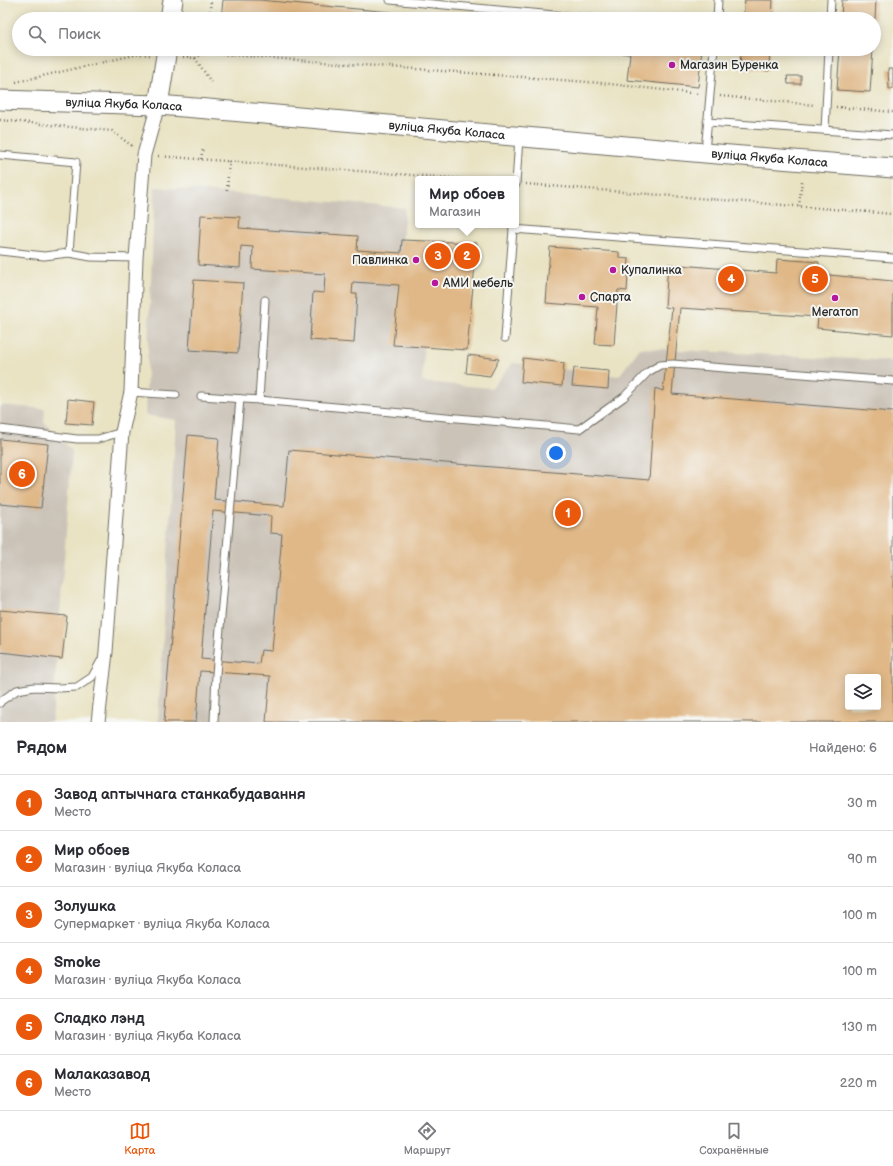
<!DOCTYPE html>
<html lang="ru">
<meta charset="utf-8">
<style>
:root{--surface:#fff;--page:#f7f7f7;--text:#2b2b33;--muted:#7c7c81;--line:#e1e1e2;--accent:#ea580c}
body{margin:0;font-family:"Balsamiq Sans",sans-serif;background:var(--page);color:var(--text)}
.controls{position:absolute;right:12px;bottom:12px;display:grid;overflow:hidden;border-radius:4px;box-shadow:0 2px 10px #0003}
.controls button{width:36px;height:36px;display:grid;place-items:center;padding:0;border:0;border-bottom:1px solid var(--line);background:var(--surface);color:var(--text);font:20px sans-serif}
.you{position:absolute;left:556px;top:453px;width:14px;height:14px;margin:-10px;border:3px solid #fff;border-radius:50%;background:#1a73e8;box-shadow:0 0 0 6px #1a73e833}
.badge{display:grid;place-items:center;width:26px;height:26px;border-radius:50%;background:var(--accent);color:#fff;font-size:13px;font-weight:700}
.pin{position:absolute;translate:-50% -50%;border:2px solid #fff;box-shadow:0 1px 4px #0006}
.popup{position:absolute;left:415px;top:176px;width:104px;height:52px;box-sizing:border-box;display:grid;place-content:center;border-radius:4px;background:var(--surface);filter:drop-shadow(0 1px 3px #0005);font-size:13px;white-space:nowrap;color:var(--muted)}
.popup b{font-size:15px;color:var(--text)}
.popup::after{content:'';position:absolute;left:50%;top:100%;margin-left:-8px;border:8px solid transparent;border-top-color:var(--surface)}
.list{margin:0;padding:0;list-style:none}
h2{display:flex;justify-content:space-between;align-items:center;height:52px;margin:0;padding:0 16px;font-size:17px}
h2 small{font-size:13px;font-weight:400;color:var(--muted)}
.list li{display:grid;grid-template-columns:26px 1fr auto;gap:12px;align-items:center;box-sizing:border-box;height:56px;padding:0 16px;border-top:1px solid var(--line)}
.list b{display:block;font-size:15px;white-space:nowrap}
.list p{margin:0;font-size:13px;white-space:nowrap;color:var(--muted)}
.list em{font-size:13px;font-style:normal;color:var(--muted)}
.icon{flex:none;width:22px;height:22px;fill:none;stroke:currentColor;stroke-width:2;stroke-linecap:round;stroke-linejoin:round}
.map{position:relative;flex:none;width:893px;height:722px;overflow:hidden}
.search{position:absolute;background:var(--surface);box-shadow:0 2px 10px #0003;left:12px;right:12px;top:12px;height:44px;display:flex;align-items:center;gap:10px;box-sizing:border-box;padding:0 14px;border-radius:22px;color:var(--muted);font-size:15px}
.sheet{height:388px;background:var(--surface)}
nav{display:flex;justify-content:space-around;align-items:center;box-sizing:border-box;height:56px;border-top:1px solid var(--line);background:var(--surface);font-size:11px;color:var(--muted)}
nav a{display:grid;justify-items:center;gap:2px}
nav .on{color:var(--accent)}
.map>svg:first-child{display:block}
.industrial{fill:#cbc3b8;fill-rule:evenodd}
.building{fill:#e0b887;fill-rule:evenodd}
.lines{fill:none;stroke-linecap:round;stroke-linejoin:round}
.service-casing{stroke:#6e6b60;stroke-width:9}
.minor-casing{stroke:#6e6b60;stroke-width:15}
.secondary-casing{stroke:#6e6b60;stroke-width:21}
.path{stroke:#6e6b60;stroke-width:2.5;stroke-dasharray:1 3;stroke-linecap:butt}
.service{stroke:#fff;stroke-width:7}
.minor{stroke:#fff;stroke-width:13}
.secondary{stroke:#fff;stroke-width:19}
.poi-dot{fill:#b5179e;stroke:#f6f6f2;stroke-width:1.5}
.labels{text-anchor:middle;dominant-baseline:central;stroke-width:4;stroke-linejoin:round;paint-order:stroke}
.poi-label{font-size:12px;fill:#2b2b2b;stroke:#f6f6f2;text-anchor:start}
.street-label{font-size:12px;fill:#2b2b2b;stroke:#f6f6f2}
</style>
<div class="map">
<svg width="893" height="722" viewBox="0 0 893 722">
<rect width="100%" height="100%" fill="#f6f6f2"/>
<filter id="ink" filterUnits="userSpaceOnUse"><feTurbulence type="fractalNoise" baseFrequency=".025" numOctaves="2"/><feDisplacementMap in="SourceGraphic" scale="8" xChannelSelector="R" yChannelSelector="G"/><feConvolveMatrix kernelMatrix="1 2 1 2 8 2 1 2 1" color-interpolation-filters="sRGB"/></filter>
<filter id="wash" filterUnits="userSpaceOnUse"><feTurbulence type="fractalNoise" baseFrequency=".012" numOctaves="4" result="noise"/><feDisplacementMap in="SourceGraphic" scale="16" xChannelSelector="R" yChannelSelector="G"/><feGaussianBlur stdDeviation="0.9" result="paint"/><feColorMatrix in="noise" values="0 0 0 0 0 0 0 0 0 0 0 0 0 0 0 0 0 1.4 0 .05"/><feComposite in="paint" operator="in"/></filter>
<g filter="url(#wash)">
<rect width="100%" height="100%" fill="#e9e3c3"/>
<g class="industrial">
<path d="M 155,187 L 405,208 L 393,345 L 424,347 L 422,382 L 491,388 L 513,363 L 619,376 L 640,348 L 893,361 L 893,722 L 158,722 L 176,420 L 145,415 ZM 848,677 L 878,677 L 878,707 L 848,707 Z"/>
<polygon points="0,405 45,409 44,422 72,451 52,722 0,722"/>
</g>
<g id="blocks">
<g class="building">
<polygon points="223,0 259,0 456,18 456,19 221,19"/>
<polygon points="745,0 773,0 772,19 743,19"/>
<polygon points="842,0 876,0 875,19 841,19"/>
<polygon points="581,49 702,49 698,87 627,80 630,54 581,50"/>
<polygon points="741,49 770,49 769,71 740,69"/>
<polygon points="840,49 873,49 870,92 837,90"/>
<polygon points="888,69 893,69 893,89 889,89"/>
<polygon points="787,76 801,76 801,84 788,84"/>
<polygon points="201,215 240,217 239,228 358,236 357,250 401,253 402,240 477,243 467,350 393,345 399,285 353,282 352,294 357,294 354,343 310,340 313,292 324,293 325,274 252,269 253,247 241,246 240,268 198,265"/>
<polygon points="550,247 619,252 619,258 629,259 627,291 618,290 614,345 595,344 598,307 546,303"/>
<path d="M 777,259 L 819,262 L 818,274 L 893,281 L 893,335 L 817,328 L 818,317 L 680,308 L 672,394 L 893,412 L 893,722 L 266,722 L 270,676 L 200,671 L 196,722 L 164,722 L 188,435 L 219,438 L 214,500 L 284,506 L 289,450 L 649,480 L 655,388 L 663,391 L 672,308 L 665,307 L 668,264 L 776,273 ZM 213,511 L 271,516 L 270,533 L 282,534 L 272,651 L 261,650 L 259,664 L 201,659 ZM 848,677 L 878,677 L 878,707 L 848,707 Z"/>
<polygon points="194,280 243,283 238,353 189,350"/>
<polygon points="468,355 499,359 490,376 466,373"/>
<polygon points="523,358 564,363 562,386 521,382"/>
<polygon points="574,368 609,371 608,389 572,386"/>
<polygon points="68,399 94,402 92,425 66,423"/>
<polygon points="0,439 48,444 41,508 0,504"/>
<polygon points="0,610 67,616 62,659 0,652"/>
</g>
</g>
</g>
<g filter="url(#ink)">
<use href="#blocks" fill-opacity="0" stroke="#6e6b60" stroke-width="1"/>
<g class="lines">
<defs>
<g id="service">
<polyline points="390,0 598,19"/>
<polyline points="717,19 718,0"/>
<polyline points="830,19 831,0"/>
<polyline points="707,122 893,135"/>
<polyline points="825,130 829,49"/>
<polyline points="705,152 714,49"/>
<polyline points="0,155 76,162 69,253"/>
<polyline points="516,184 519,137"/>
<polyline points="513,225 513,229 893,258"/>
<polyline points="0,251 44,256 69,253 91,257 136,258"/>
<polyline points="505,338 513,229"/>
<polyline points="131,392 176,395"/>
<polyline points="201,396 259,400 265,300"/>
<polyline points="259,400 579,429 624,397 648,372 660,365 673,364 893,381"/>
<polyline points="0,429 77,439 98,439 122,432"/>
<polyline points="0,703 1,701 17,690 34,687 59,688 77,687 92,677 102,659"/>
<polyline points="214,722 216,674 240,399"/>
</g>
<polyline id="minor" points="98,722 106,652 122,432 131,392 136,258 144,155 158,105"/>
<g id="secondary">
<polyline points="170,19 173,0"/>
<path id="s1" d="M 0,100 L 158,105 L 208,109 L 705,153 L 893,168"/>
<polyline points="158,105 167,49"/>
</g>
</defs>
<use href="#service" class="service-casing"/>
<use href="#minor" class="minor-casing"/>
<use href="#secondary" class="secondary-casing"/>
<g class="path">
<polyline points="209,19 211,0"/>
<polyline points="183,57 195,58 205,53 601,83 699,94"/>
<polyline points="195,58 211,82"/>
<polyline points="16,82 139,54 150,55"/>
<polyline points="720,96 815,105"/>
<polyline points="836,107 893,112"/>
<polyline points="0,120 112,131 132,146"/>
<polyline points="158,156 465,179"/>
<polyline points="201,159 203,148"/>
<polyline points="526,184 893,214"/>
<polyline points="227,190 229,161"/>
<polyline points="799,206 802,181"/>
</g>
<use href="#service" class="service"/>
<use href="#minor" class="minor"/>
<use href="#secondary" class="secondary"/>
</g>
</g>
<g class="poi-dot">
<circle cx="672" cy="65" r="4"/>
<circle cx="416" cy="260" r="4"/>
<circle cx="613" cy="270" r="4"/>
<circle cx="435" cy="283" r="4"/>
<circle cx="582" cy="297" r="4"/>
<circle cx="835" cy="298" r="4"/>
</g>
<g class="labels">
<g class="poi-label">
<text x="680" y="65">Магазин Буренка</text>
<text x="408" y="260" text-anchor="end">Павлинка</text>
<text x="621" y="270">Купалинка</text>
<text x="443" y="283">АМИ мебель</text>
<text x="590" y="297">Спарта</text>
<text x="835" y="312" text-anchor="middle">Мегатоп</text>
</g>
<g class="street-label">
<text stroke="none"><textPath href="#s1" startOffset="124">вуліца Якуба Коласа</textPath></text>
<text stroke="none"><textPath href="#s1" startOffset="448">вуліца Якуба Коласа</textPath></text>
<text stroke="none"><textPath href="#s1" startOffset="772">вуліца Якуба Коласа</textPath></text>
</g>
</g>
</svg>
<div class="controls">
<button><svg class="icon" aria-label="layers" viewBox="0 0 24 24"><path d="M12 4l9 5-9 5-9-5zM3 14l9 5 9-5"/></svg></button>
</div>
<div class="you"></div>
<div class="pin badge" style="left:568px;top:513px">1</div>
<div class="pin badge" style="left:467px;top:256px">2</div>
<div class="popup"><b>Мир обоев</b>Магазин</div>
<div class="pin badge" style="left:438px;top:256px">3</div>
<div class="pin badge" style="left:731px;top:279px">4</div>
<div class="pin badge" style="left:815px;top:279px">5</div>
<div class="pin badge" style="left:22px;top:474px">6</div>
<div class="search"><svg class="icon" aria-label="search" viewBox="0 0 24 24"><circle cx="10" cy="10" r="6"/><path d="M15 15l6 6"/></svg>Поиск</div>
</div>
<section class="sheet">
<h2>Рядом<small>Найдено: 6</small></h2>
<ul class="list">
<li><span class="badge">1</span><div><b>Завод аптычнага станкабудавання</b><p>Место</p></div><em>30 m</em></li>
<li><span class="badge">2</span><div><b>Мир обоев</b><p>Магазин · вуліца Якуба Коласа</p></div><em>90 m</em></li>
<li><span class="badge">3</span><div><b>Золушка</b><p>Супермаркет · вуліца Якуба Коласа</p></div><em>100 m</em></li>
<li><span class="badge">4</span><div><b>Smoke</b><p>Магазин · вуліца Якуба Коласа</p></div><em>100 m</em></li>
<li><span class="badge">5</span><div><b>Сладко лэнд</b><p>Магазин · вуліца Якуба Коласа</p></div><em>130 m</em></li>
<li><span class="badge">6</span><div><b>Малаказавод</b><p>Место</p></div><em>220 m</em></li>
</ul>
</section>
<nav>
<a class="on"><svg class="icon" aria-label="map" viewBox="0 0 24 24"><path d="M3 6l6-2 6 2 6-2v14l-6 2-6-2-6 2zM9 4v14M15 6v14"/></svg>Карта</a>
<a><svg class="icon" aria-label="directions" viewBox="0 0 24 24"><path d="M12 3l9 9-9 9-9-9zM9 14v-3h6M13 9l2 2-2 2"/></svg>Маршрут</a>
<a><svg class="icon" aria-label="saved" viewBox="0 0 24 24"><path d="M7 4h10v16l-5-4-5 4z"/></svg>Сохранённые</a>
</nav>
